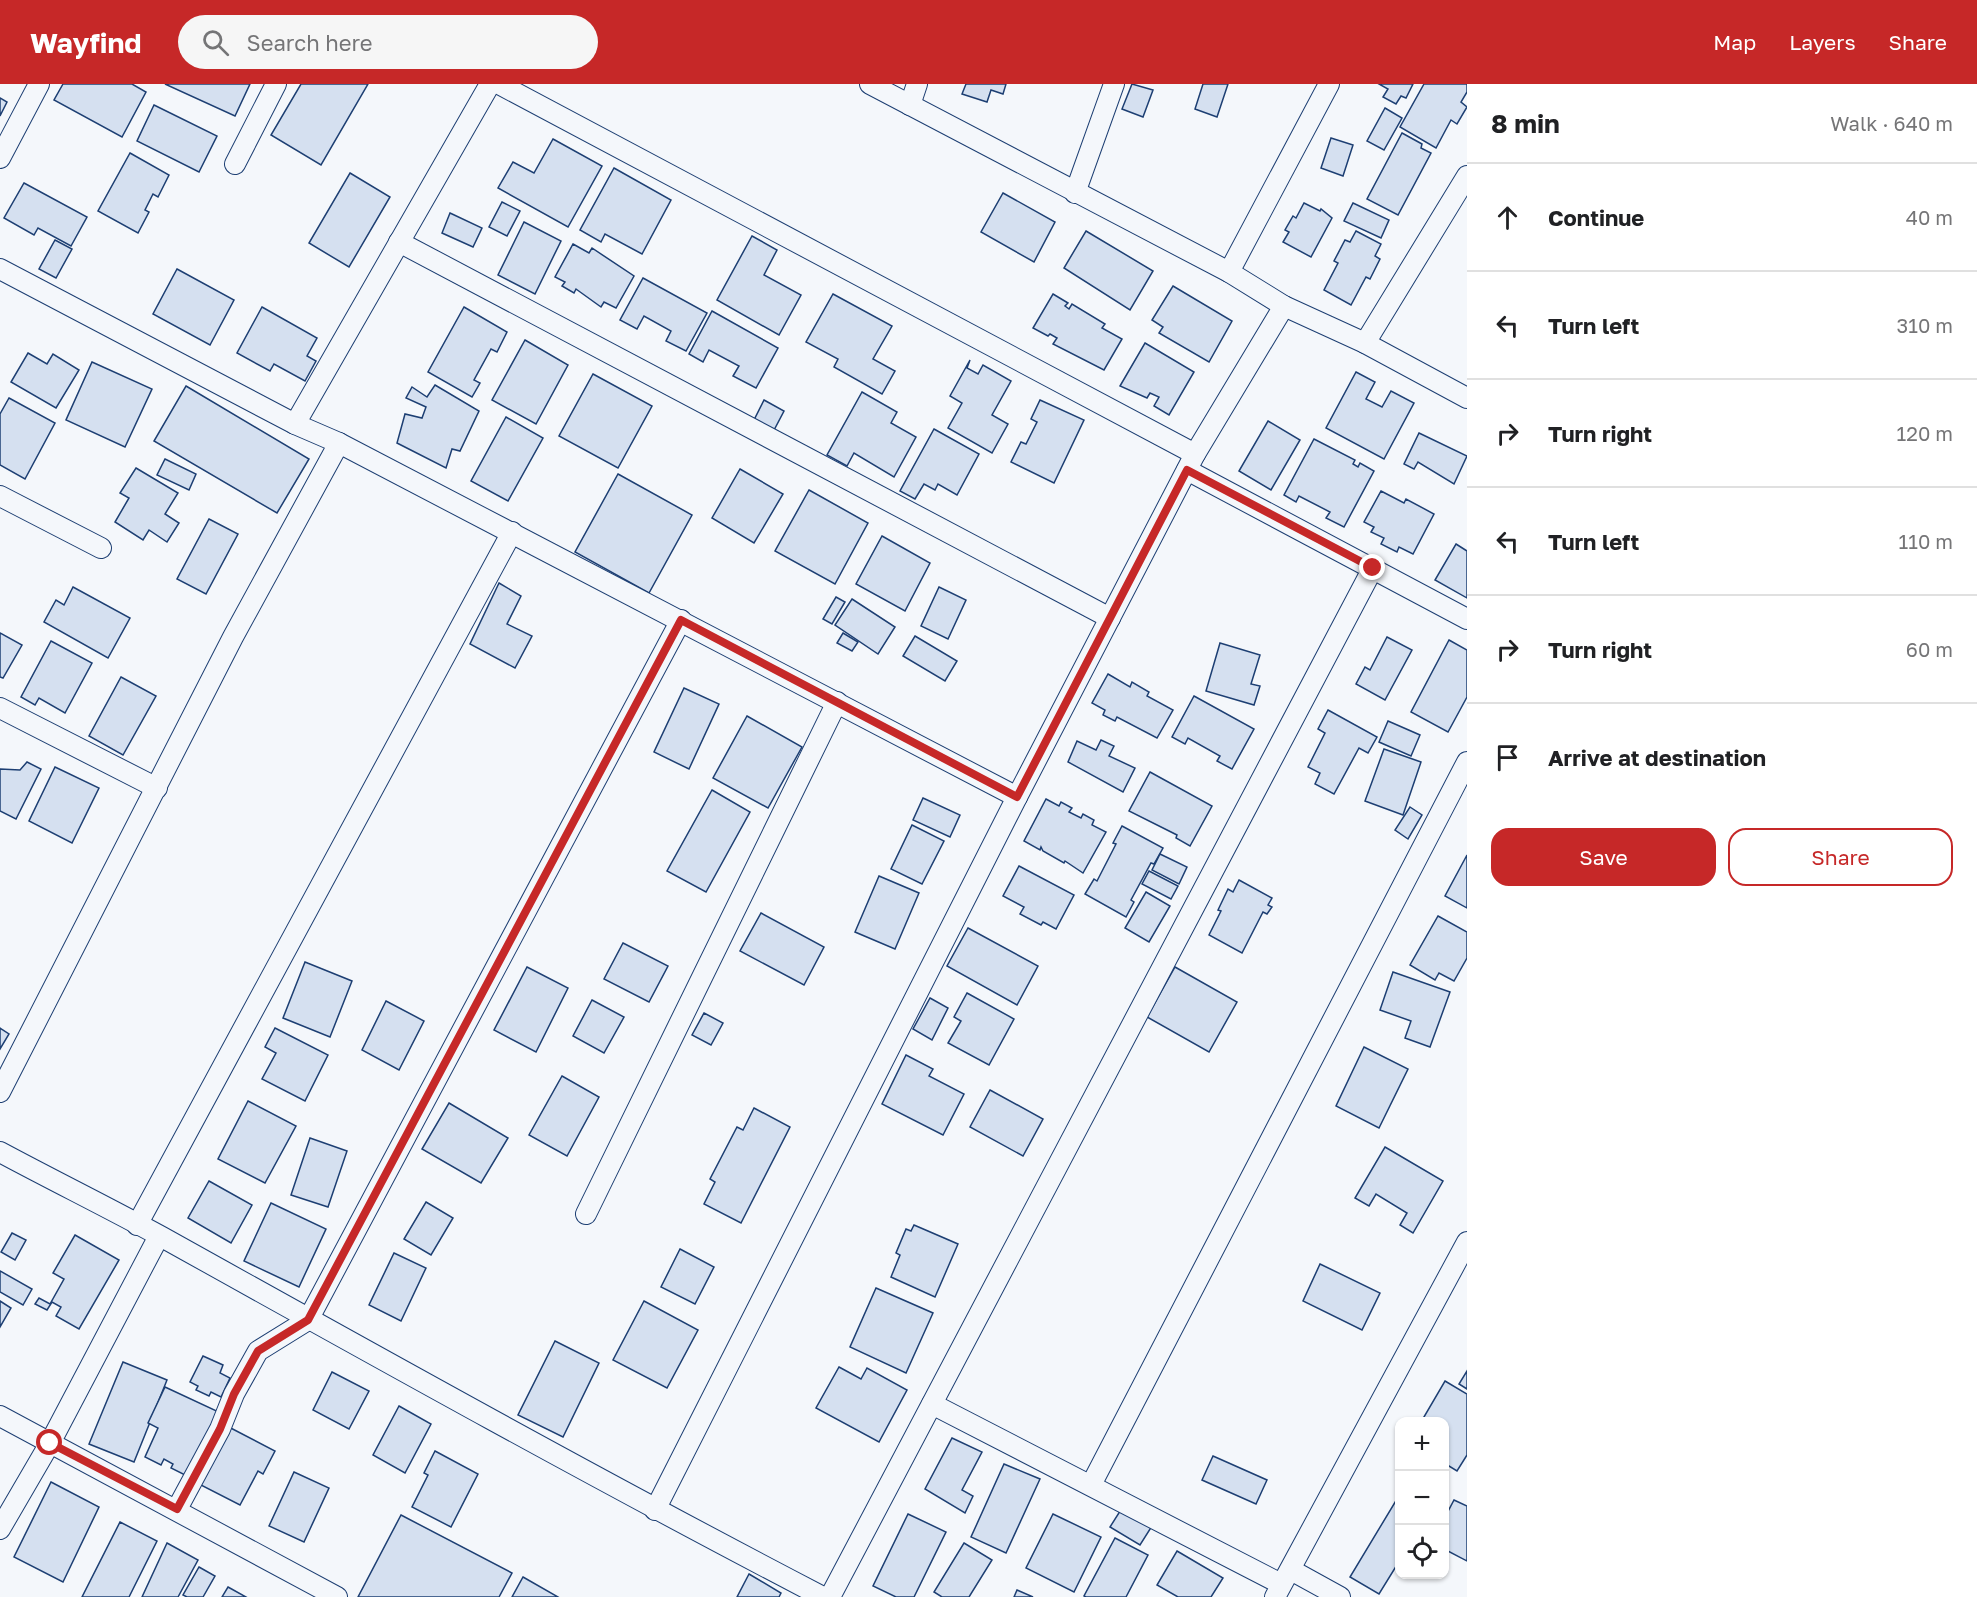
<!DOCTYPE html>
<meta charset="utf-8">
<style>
:root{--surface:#fff;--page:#f6f6f6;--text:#202124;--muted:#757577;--line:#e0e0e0;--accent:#c62828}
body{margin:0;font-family:"Golos Text",sans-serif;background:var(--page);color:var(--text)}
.controls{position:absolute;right:18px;bottom:18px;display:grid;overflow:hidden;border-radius:12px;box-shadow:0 2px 4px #0004}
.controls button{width:54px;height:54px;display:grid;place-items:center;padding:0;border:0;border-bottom:2px solid var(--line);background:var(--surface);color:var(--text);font:30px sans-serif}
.stop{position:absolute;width:18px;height:18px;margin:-14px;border:4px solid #c62828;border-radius:50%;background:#fff}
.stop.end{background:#c62828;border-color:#fff;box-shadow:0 2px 6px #0008}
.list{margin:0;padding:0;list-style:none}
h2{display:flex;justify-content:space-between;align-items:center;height:78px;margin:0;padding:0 24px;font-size:26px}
h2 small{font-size:20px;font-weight:400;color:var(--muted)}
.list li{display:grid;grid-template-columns:39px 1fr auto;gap:18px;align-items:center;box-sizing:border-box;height:108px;padding:0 24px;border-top:2px solid var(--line)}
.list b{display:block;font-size:22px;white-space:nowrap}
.list em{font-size:20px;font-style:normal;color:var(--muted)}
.actions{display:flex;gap:12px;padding:18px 24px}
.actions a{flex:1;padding:14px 0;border:2px solid var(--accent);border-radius:18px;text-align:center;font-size:21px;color:var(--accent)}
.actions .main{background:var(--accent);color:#fff}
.icon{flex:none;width:33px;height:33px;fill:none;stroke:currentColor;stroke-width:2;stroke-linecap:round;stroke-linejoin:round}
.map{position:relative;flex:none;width:1467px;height:1513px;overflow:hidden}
header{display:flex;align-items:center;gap:36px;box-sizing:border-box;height:84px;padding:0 30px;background:var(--accent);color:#fff}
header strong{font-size:28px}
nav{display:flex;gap:33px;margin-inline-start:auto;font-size:21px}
.search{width:420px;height:54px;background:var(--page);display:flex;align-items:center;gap:15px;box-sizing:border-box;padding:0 21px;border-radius:33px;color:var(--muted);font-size:22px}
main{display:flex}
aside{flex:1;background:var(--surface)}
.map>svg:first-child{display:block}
.building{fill:#d5e0f0;stroke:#1d3f73;stroke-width:1.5}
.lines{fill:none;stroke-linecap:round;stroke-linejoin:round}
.street-casing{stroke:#1d3f73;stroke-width:22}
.street{stroke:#f4f7fb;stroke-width:20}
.route{stroke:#c62828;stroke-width:8}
</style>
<header>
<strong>Wayfind</strong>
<div class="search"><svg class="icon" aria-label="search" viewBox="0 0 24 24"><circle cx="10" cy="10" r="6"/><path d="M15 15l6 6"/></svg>Search here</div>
<nav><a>Map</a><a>Layers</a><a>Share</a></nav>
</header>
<main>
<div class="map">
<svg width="1467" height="1513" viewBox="0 0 1467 1513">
<rect width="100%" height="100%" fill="#f4f7fb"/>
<g class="building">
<polygon points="63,0 132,0 146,8 122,53 54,16"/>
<polygon points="165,0 250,0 235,32"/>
<polygon points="301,0 368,0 321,81 271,51"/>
<polygon points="966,0 1006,0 1003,10 991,6 987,18 962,10"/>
<polygon points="1132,0 1153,6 1143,33 1122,25"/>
<polygon points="1203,0 1228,0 1217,33 1195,25"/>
<polygon points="1379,0 1413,0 1406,14 1401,12 1396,20 1383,13 1388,5"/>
<polygon points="1424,0 1467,0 1467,8 1461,18 1467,23 1457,40 1451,36 1436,64 1400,43"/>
<polygon points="0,14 7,18 0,32"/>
<polygon points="154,21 217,52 199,88 137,57"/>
<polygon points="1385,24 1402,34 1384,66 1367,57"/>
<polygon points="1402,49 1422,60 1421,64 1431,69 1398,131 1367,115"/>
<polygon points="1331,54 1353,61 1343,92 1321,84"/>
<polygon points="553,55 602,82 568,143 498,104 513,78 534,89"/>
<polygon points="130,69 169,91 158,113 153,110 145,126 149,128 138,149 98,127"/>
<polygon points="614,84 671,116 642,170 605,150 601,158 580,146"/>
<polygon points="350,89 390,113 349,183 309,159"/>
<polygon points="24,99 87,133 71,162 38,144 34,151 4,134"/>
<polygon points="1003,109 1055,138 1034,178 981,148"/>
<polygon points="502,118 520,127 507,152 489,143"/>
<polygon points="1304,119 1320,127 1321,125 1332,134 1311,173 1283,158 1289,148 1285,146 1293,132 1296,134"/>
<polygon points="1353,119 1389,136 1381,154 1344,137"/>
<polygon points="450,129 482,144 473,163 442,149"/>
<polygon points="524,138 561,157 535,210 498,191"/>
<polygon points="1086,147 1153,187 1130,226 1064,184"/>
<polygon points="1356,147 1381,160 1375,172 1380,175 1370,195 1366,193 1351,221 1324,206 1338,179 1334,177 1345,156 1350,158"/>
<polygon points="752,152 777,166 764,191 801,211 779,251 717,216"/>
<polygon points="55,156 72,165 56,194 39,185"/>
<polygon points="573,160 589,169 592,164 634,192 616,224 604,218 601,223 576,205 574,209 562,202 565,198 555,193"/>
<polygon points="177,185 234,216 210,261 153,230"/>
<polygon points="643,194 707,229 686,267 666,257 671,247 644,232 637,245 620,236"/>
<polygon points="1173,202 1232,237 1209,278 1159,249 1163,243 1152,236"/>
<polygon points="833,210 892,242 873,275 895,287 882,310 834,283 838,275 806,258"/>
<polygon points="1053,210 1068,219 1065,222 1069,225 1072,220 1105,240 1102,244 1122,255 1104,286 1053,260 1057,254 1050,250 1048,252 1033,244"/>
<polygon points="262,223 317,254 307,272 316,277 305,297 274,280 270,287 237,269"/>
<polygon points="464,223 507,248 497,268 491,265 474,296 480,299 472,313 428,288"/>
<polygon points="712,227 778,264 756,304 733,292 739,282 709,266 703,278 689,270"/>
<polygon points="525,256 568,281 536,340 492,316"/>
<polygon points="1145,259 1194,288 1169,331 1154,322 1159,313 1150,309 1147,314 1120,302"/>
<polygon points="28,269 47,280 53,270 79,286 56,324 11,298"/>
<polygon points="970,276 967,284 978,290 983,281 1011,297 992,331 1008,340 992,369 948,344 962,319 950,312"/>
<polygon points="92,278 152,305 125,363 66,336"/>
<polygon points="1356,288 1375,298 1366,315 1382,323 1391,307 1414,319 1384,375 1326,344"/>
<polygon points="593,290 652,322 618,384 559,352"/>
<polygon points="435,301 479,327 460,367 452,365 446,384 397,359 405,330 422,334 426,323 406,314 412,303 427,313"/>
<polygon points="186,302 309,375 277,429 154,357"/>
<polygon points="862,308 897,328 891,339 916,353 894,393 854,369 847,382 827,371"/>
<polygon points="9,314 55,339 25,395 0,381 0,330"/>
<polygon points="764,316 784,327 773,348 753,338"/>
<polygon points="1040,316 1084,336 1054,399 1011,378 1021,358 1026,360 1037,338 1031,335"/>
<polygon points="506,333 543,354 508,417 471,397"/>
<polygon points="1268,337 1300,356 1271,406 1239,387"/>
<polygon points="934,345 979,370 957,411 938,400 935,406 924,400 915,415 900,407"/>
<polygon points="1419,349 1467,372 1454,400 1418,378 1414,385 1404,380"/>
<polygon points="1314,355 1355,376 1353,380 1358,383 1360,379 1374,387 1344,443 1326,434 1330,428 1299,412 1296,418 1284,411"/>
<polygon points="165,375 196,390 189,406 157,391"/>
<polygon points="136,384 178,409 165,430 179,439 167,458 149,446 143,456 115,438 129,414 120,409"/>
<polygon points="740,385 783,410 754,459 712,434"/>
<polygon points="618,390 692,431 649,509 575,468"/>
<polygon points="809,406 868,439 835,500 775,467"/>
<polygon points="1381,407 1404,419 1406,415 1434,430 1413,470 1399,463 1397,468 1381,460 1384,454 1371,448 1374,443 1364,438"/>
<polygon points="209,435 238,450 206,510 177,495"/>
<polygon points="882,452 930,479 905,527 856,500"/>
<polygon points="1456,460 1467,467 1467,514 1435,496"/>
<polygon points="499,499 521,512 507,540 532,552 515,584 470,560"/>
<polygon points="73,503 130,534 108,574 44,538 56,516 64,521"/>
<polygon points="939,503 966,516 948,555 921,542"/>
<polygon points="836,513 845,518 832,540 823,535"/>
<polygon points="852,515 895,543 878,570 835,541"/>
<polygon points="0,549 22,561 3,594 0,593"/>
<polygon points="843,549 858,558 852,567 837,559"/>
<polygon points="915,552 957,577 945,597 903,572"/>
<polygon points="1387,553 1412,566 1385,616 1356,600 1365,583 1370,586"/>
<polygon points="1449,556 1467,566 1467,613 1448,648 1411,628"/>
<polygon points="51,557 92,579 65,629 39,614 35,621 21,613"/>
<polygon points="1220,559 1260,571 1251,600 1260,602 1254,621 1206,607"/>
<polygon points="1108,590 1130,603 1132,598 1149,608 1147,612 1173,626 1157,654 1117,633 1115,637 1103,631 1105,626 1092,619"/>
<polygon points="121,593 156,612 123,671 89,652"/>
<polygon points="684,604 719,620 689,685 654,668"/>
<polygon points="1194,612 1254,645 1232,685 1217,677 1220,672 1188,654 1185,660 1172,653"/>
<polygon points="1328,626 1377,653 1368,669 1359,664 1334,710 1315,700 1320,689 1308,683 1325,649 1318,645"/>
<polygon points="747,632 802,663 768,724 713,694"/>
<polygon points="1388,637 1420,651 1411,672 1379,658"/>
<polygon points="1101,656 1114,662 1109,672 1135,684 1123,708 1068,678 1077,657 1096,666"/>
<polygon points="1384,665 1421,678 1403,731 1365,717"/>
<polygon points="27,678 41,685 16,735 0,727 0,685 20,686"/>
<polygon points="55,683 99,704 72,759 29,737"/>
<polygon points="1150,688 1212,722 1190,762 1176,754 1177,751 1129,727"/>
<polygon points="712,706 750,728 706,808 667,787"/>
<polygon points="923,714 960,731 950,753 913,736"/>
<polygon points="1046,715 1059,722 1061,718 1072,724 1069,728 1081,734 1083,730 1094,736 1092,741 1106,748 1083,789 1065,777 1064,779 1043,767 1041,763 1040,766 1024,757"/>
<polygon points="1410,723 1422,731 1408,755 1395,746"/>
<polygon points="912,741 944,757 922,800 891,785"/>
<polygon points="1122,742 1163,764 1154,780 1151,779 1131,816 1134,818 1126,833 1085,810 1094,795 1097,797 1116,760 1113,759"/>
<polygon points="1160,770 1187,783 1179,800 1152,786"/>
<polygon points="1467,771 1467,824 1445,812"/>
<polygon points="1019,782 1074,811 1056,845 1043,838 1041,841 1020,830 1024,823 1003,812"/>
<polygon points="1149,787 1178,802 1171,815 1142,800"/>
<polygon points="879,792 919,809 895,865 855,848"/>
<polygon points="1239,796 1272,814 1268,821 1272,823 1267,830 1263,828 1242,869 1209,851 1221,827 1218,826 1228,805 1233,808"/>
<polygon points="1146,808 1170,822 1149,858 1125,844"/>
<polygon points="761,829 824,863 804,901 740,867"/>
<polygon points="1438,832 1467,848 1467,874 1454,897 1439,889 1435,896 1410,881"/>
<polygon points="968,844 1038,882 1017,921 947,882"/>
<polygon points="623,859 668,882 649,918 604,895"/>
<polygon points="305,878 352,897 330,953 283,934"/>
<polygon points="527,883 568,904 536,968 494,946"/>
<polygon points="1175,883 1237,918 1209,968 1147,933"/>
<polygon points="1393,888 1450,908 1430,963 1405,954 1411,937 1380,926"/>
<polygon points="967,909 1014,935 989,981 948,959 961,937 954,933"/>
<polygon points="930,914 948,924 932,956 913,945"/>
<polygon points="592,916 624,933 604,969 573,952"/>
<polygon points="386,917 424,937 399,986 362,966"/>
<polygon points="704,929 723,939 711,961 692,951"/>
<polygon points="0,944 9,950 0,965"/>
<polygon points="275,944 328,971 305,1017 262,995 276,969 265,963"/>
<polygon points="1364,963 1408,985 1379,1044 1336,1022"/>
<polygon points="906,971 933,985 929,992 964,1010 943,1051 882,1020"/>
<polygon points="562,992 599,1013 567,1072 529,1051"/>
<polygon points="990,1006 1043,1035 1023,1072 970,1043"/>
<polygon points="248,1017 296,1042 265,1099 218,1075"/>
<polygon points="449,1019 508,1054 481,1099 422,1065"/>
<polygon points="754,1024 790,1043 741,1139 704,1120 715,1098 710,1095 737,1043 743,1046"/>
<polygon points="310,1054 347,1067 328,1123 291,1111"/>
<polygon points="1385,1063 1443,1097 1413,1149 1400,1141 1407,1129 1376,1110 1369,1122 1355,1114"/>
<polygon points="209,1097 252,1121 231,1159 188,1134"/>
<polygon points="426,1118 453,1134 431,1171 404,1155"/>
<polygon points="271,1119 326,1145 299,1203 244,1177"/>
<polygon points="914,1141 958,1160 935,1213 891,1193 900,1171 896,1169 906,1145 911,1147"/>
<polygon points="12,1149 26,1156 15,1176 1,1168"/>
<polygon points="75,1151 119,1176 79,1245 56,1232 61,1223 52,1218 47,1226 35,1220 39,1214 50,1220 64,1195 53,1189"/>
<polygon points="680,1165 714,1183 695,1220 661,1203"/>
<polygon points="394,1169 426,1184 401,1237 369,1221"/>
<polygon points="1320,1180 1380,1209 1362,1246 1303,1217"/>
<polygon points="0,1187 32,1205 23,1221 0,1208"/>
<polygon points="876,1204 933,1229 906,1289 850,1263"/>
<polygon points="0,1217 11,1224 0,1243"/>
<polygon points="644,1217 698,1246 667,1304 613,1276"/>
<polygon points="555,1257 599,1279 563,1353 518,1331"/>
<polygon points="203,1272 223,1281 220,1289 230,1294 221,1313 211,1308 209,1312 196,1306 198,1302 190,1298"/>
<polygon points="123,1278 167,1296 134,1378 89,1360"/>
<polygon points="839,1283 861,1295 867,1284 907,1306 879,1358 816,1324"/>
<polygon points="1467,1287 1467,1305 1459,1300"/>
<polygon points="332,1288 369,1307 349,1345 313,1326"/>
<polygon points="1445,1297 1467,1310 1467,1371 1457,1387 1444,1379 1444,1338 1421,1338"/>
<polygon points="165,1303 221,1329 191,1394 171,1384 173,1380 164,1375 161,1381 145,1373 158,1344 148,1339"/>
<polygon points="399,1322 431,1340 405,1389 373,1371"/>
<polygon points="223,1340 275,1367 263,1390 258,1387 240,1421 193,1397"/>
<polygon points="952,1354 982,1368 962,1406 973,1412 965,1429 925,1405"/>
<polygon points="435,1367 478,1390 451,1443 412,1423 428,1391 424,1389"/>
<polygon points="1213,1372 1267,1396 1256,1420 1202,1396"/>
<polygon points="1004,1380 1040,1395 1006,1469 971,1453"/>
<polygon points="294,1388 329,1404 304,1458 269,1442"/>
<polygon points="51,1398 99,1423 63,1498 14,1473"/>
<polygon points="1400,1410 1400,1476 1379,1510 1350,1493"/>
<polygon points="1454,1416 1467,1422 1467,1477 1444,1465 1444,1435"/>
<polygon points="1122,1424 1152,1442 1140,1461 1110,1443"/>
<polygon points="908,1430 946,1448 914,1513 896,1513 873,1502"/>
<polygon points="1053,1430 1101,1453 1074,1508 1026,1484"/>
<polygon points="401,1431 512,1489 499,1513 358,1513"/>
<polygon points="120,1438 157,1457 129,1513 82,1513"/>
<polygon points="1115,1454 1148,1471 1126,1513 1086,1513 1084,1512"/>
<polygon points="167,1459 198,1476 178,1513 142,1513"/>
<polygon points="964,1459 992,1476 969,1513 942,1513 934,1508"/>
<polygon points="1177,1467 1223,1494 1211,1513 1178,1513 1157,1501"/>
<polygon points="199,1483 215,1492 203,1513 187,1513 183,1511"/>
<polygon points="749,1490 781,1509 779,1513 737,1513"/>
<polygon points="523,1493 558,1513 512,1513"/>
<polygon points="228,1503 246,1513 222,1513"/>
<polygon points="1017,1506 1033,1513 1014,1513"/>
</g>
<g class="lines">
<defs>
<g id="street">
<polyline points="499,0 1195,370"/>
<polyline points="870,0 1229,188 1284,222 1365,259 1467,314"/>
<polyline points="910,21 917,0"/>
<polyline points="0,74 39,0"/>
<polyline points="235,80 276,0"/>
<polyline points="1075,109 1114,0"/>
<polyline points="399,158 1110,534"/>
<polyline points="0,185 295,340 339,359 1017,713"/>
<polyline points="1229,188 1329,0"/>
<polyline points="1365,259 1467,92"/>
<polyline points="295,340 490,0"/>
<polyline points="1187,386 1467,535"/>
<polyline points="0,412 101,464"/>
<polyline points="0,624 157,704"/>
<polyline points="0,1008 233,553 339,359"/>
<path d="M 0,1068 C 54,1097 109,1124 162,1153 C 381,1275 600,1397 823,1513"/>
<polyline points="586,1130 837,618"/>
<polyline points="137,1141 512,448"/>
<polyline points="932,1320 1281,1500"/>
<polyline points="0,1332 337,1513"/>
<polyline points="1091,1401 1467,678"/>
<polyline points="177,1425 220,1345 234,1310 258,1267 308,1236 681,536"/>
<polyline points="655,1426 1017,713 1195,370 1284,222"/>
<polyline points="0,1445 50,1359 159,1152"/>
<polyline points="1291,1486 1340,1513"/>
<polyline points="830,1513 1373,484"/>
<polyline points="1275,1513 1467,1158"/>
</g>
</defs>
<use href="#street" class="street-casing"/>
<use href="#street" class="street"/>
</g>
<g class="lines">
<polyline class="route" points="50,1359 177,1425 220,1345 234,1310 258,1267 308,1236 681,536 1017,713 1187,386 1373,484"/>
</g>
</svg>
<div class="controls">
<button>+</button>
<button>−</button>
<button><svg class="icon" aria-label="locate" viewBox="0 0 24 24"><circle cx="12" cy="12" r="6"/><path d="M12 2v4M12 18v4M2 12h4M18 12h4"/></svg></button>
</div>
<div class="stop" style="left:50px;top:1359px"></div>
<div class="stop end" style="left:1373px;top:484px"></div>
</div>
<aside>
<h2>8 min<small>Walk · 640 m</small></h2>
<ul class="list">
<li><svg class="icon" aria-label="ahead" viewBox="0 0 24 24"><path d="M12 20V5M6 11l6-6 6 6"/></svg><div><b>Continue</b></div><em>40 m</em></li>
<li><svg class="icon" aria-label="left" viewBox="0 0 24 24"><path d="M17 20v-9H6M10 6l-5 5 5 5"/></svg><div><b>Turn left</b></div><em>310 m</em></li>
<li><svg class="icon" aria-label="right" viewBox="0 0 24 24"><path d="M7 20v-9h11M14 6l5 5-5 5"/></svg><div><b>Turn right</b></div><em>120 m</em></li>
<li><svg class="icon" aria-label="left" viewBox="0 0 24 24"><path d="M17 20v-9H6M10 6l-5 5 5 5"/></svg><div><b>Turn left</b></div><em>110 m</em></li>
<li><svg class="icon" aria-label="right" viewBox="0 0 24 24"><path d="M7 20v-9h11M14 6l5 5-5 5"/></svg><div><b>Turn right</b></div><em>60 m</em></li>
<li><svg class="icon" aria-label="arrive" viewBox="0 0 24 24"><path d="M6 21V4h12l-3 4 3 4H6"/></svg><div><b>Arrive at destination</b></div></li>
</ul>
<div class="actions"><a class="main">Save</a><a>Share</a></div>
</aside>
</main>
